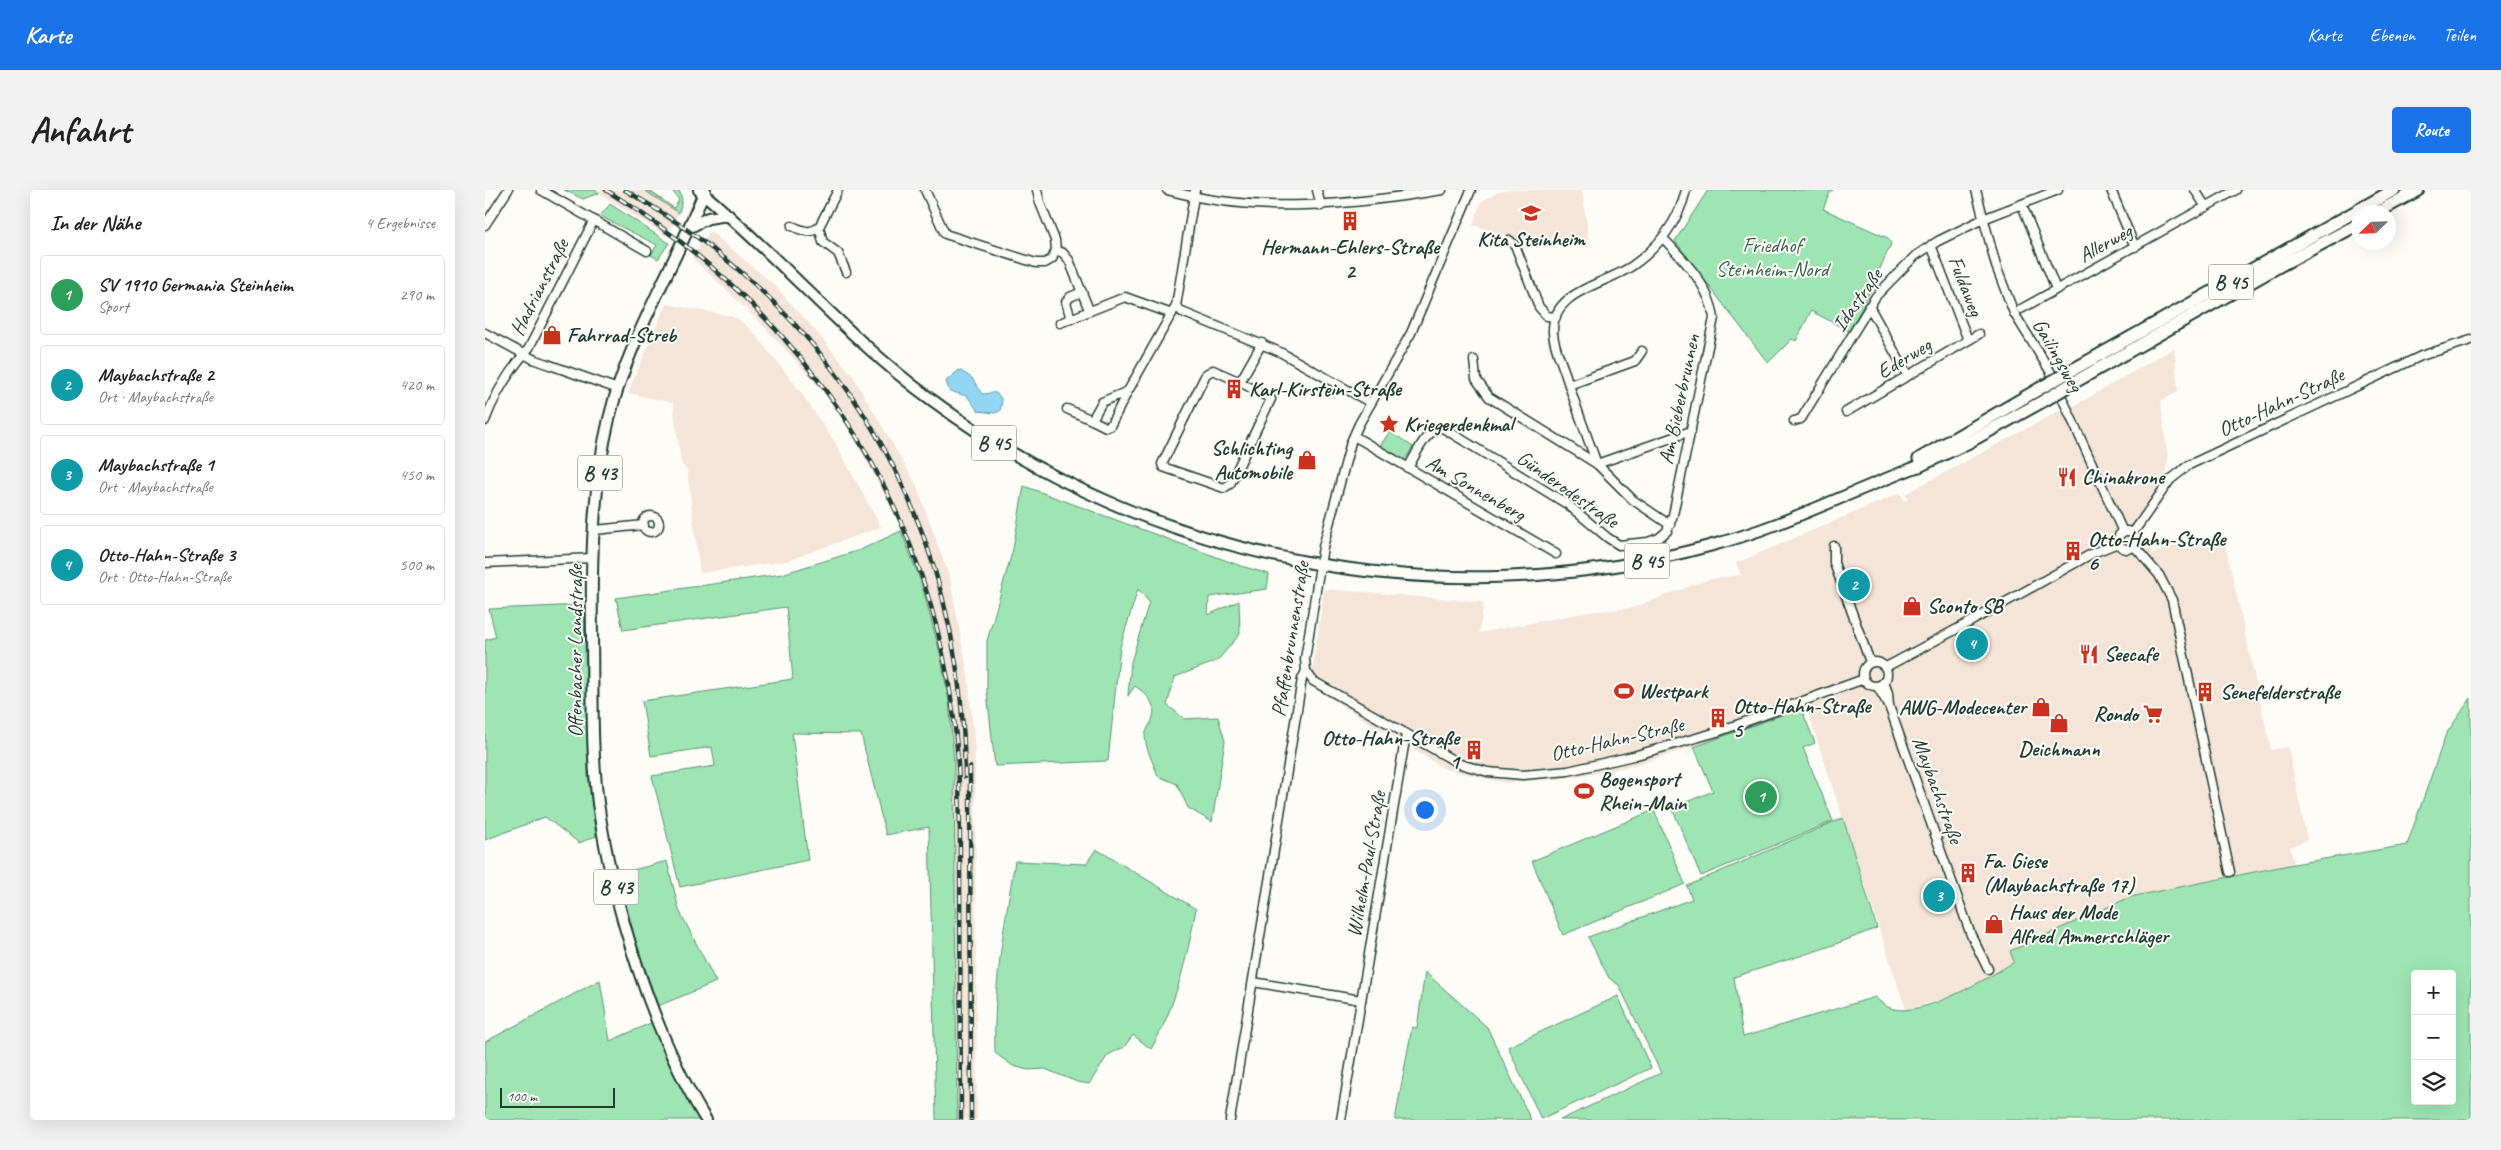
<!DOCTYPE html>
<html lang="de">
<meta charset="utf-8">
<style>
:root{--surface:#fff;--page:#f2f2f2;--text:#222;--muted:#767676;--line:#e0e0e0;--accent:#1a73e8}
body{margin:0;font-family:Caveat,sans-serif;background:var(--page);color:var(--text)}
.controls{position:absolute;right:15px;bottom:15px;display:grid;overflow:hidden;border-radius:5px;box-shadow:0 5px 20px #0002}
.controls button{width:45px;height:45px;display:grid;place-items:center;padding:0;border:0;border-bottom:1px solid var(--line);background:var(--surface);color:var(--text);font:25px sans-serif}
.compass{position:absolute;left:1866px;top:15px;width:45px;height:45px;border-radius:50%;background:var(--surface);box-shadow:0 5px 20px #0002;rotate:247deg}
.scale{position:absolute;left:15px;bottom:12px;width:115px;box-sizing:border-box;padding-left:5px;border:2px solid #1f3d34;border-top:0;font-size:14px;line-height:18px;white-space:nowrap;color:#1f3d34;-webkit-text-stroke:4px #fdfcf7;paint-order:stroke}
.you{position:absolute;left:939px;top:619px;width:18px;height:18px;margin:-12px;border:4px solid #fff;border-radius:50%;background:#1a73e8;box-shadow:0 0 0 8px #1a73e833}
.badge{display:grid;place-items:center;width:32px;height:32px;border-radius:50%;background:var(--accent);color:#fff;font-size:16px;font-weight:700}
.pin{position:absolute;translate:-50% -50%;border:2px solid #fff;box-shadow:0 1px 5px #0006}
.list{margin:0;padding:0;list-style:none}
h2{display:flex;justify-content:space-between;align-items:center;height:65px;margin:0;padding:0 20px;font-size:21px}
h2 small{font-size:16px;font-weight:400;color:var(--muted)}
.list li{display:grid;grid-template-columns:32px 1fr auto;gap:15px;align-items:center;box-sizing:border-box;height:80px;margin:0 10px 10px;padding:0 10px;border:1px solid var(--line);border-radius:5px}
.list b{display:block;font-size:19px;white-space:nowrap}
.list p{margin:0;font-size:16px;white-space:nowrap;color:var(--muted)}
.list em{font-size:16px;font-style:normal;color:var(--muted)}
.icon{flex:none;width:28px;height:28px;fill:none;stroke:currentColor;stroke-width:2;stroke-linecap:round;stroke-linejoin:round}
.map{position:relative;flex:none;width:1986px;height:930px;overflow:hidden;border-radius:5px}
header{display:flex;align-items:center;gap:30px;box-sizing:border-box;height:70px;padding:0 25px;background:var(--accent);color:#fff}
header strong{font-size:24px}
nav{display:flex;gap:28px;margin-inline-start:auto;font-size:18px}
.intro{display:flex;align-items:center;justify-content:space-between;box-sizing:border-box;height:120px;padding:0 30px}
h1{margin:0;font-size:35px}
.button{padding:12px 22px;border-radius:5px;background:var(--accent);color:#fff;font-size:18px;font-weight:700}
main{display:flex;gap:30px;padding:0 30px}
aside{flex:1;background:var(--surface);border-radius:5px;box-shadow:0 5px 20px #0002}
.map>svg:first-child{display:block}
.built{fill:#f4e5d8}
.green{fill:#9ee5b3;stroke:#5e9174;fill-rule:evenodd}
.water{fill:#93d6f4;stroke:#6599a7}
.lines{fill:none;stroke-linecap:round;stroke-linejoin:round}
.minor-casing{stroke:#1f3d34;stroke-width:11}
.major-casing{stroke:#1f3d34;stroke-width:14}
.highway-casing{stroke:#1f3d34;stroke-width:15}
.minor{stroke:#fdfcf7;stroke-width:8}
.major{stroke:#fdfcf7;stroke-width:10}
.highway{stroke:#fdfcf7;stroke-width:11}
.rail-casing{stroke:#1f3d34;stroke-width:4.5}
.rail{stroke:#fdfcf7;stroke-width:2.5;stroke-dasharray:8;stroke-linecap:butt}
.highway-bridge-casing{stroke:#1f3d34;stroke-width:15;stroke-linecap:butt}
.highway-bridge{stroke:#fdfcf7;stroke-width:11}
.labels{text-anchor:middle;dominant-baseline:central;stroke-width:4;stroke-linejoin:round;paint-order:stroke}
.shield{fill:#fdfcf7;stroke:#62766e;stroke-width:1}
.shield-label{font-size:20px;font-weight:bold;fill:#1f3d34}
.poi-label{font-size:21px;font-weight:bold;fill:#1f3d34;stroke:#fdfcf7;text-anchor:start}
.street-label{font-size:21px;fill:#1f3d34;stroke:#fdfcf7}
.park-label{font-size:21px;fill:#385f4d;stroke:#fdfcf7}
</style>
<header>
<strong>Karte</strong>
<nav><a>Karte</a><a>Ebenen</a><a>Teilen</a></nav>
</header>
<div class="intro"><h1>Anfahrt</h1><a class="button">Route</a></div>
<main>
<aside>
<h2>In der Nähe<small>4 Ergebnisse</small></h2>
<ul class="list">
<li><span class="badge" style="background:#2e9e5b">1</span><div><b>SV 1910 Germania Steinheim</b><p>Sport</p></div><em>290 m</em></li>
<li><span class="badge" style="background:#0f9aa8">2</span><div><b>Maybachstraße 2</b><p>Ort · Maybachstraße</p></div><em>420 m</em></li>
<li><span class="badge" style="background:#0f9aa8">3</span><div><b>Maybachstraße 1</b><p>Ort · Maybachstraße</p></div><em>450 m</em></li>
<li><span class="badge" style="background:#0f9aa8">4</span><div><b>Otto-Hahn-Straße 3</b><p>Ort · Otto-Hahn-Straße</p></div><em>500 m</em></li>
</ul>
</aside>
<div class="map">
<svg width="1986" height="930" viewBox="0 0 1986 930">
<rect width="100%" height="100%" fill="#fdfcf7"/>
<filter id="ink" filterUnits="userSpaceOnUse"><feTurbulence type="fractalNoise" baseFrequency=".02" numOctaves="2"/><feDisplacementMap in="SourceGraphic" scale="10" xChannelSelector="R" yChannelSelector="G"/><feConvolveMatrix kernelMatrix="1 2 1 2 8 2 1 2 1" color-interpolation-filters="sRGB"/></filter>
<g filter="url(#ink)">
<g class="built">
<polygon points="109,0 159,0 195,22 181,46"/>
<polygon points="1027,0 1097,0 1104,51 1032,54 1031,48 988,35 996,12 1013,2"/>
<polygon points="225,41 288,94 325,134 367,185 431,294 465,389 483,486 490,561 492,930 472,930 469,574 464,511 455,463 436,392 411,326 366,242 342,205 270,127 207,68"/>
<polygon points="181,114 245,126 255,130 268,142 312,197 349,251 396,337 301,371 215,383 202,280 196,273 188,213 143,203"/>
<polygon points="1689,158 1693,202 1676,211 1683,271 1678,291 1649,331 1668,364 1686,356 1739,349 1786,560 1803,557 1822,650 1805,657 1809,674 1726,690 1525,761 1530,772 1477,803 1421,820 1321,516 1245,545 1151,575 1093,587 1021,593 960,579 825,496 839,399 999,412 994,443 1103,422 1147,418 1224,389 1256,385 1251,373 1415,303 1419,311 1423,309 1420,304 1587,214 1589,216"/>
</g>
<g class="green">
<polygon points="79,0 110,0 114,3 98,9"/>
<polygon points="159,0 163,0 189,18 194,10 188,2 194,0 197,9 194,23"/>
<polygon points="1223,0 1348,0 1345,2 1338,19 1403,48 1406,54 1378,116 1364,141 1326,121 1311,151 1307,149 1283,173 1190,51"/>
<polygon points="125,14 184,53 173,69 166,65 172,55 115,26"/>
<polygon points="905,241 928,257 919,271 895,256"/>
<path d="M 539,296 L 756,376 L 784,384 L 782,399 L 724,407 L 723,425 L 754,411 L 755,444 L 732,471 L 690,487 L 682,515 L 700,529 L 733,527 L 740,551 L 727,632 L 703,618 L 692,594 L 673,586 C 669,574 660,558 660,545 C 661,539 667,533 668,527 C 672,513 660,503 650,496 L 643,506 L 646,472 L 664,412 L 653,399 L 635,457 L 623,571 L 510,576 L 502,502 L 502,451 L 528,359 Z"/>
<polygon points="416,341 436,392 455,463 464,511 469,574 472,930 451,930 444,637 401,645 376,544 307,543 323,670 195,697 167,586 230,576 227,557 166,566 157,511 308,489 301,417 138,440 131,408 297,384 375,360"/>
<polygon points="99,415 103,586 111,646 94,653 60,627 0,650 0,450 11,447 4,419"/>
<path d="M 1986,508 L 1986,930 L 1075,930 L 1176,883 L 1134,795 L 1124,788 L 1103,747 L 1207,709 L 1202,696 L 1358,628 L 1392,738 L 1343,757 L 1249,787 L 1258,847 L 1390,807 C 1395,812 1402,818 1409,819 C 1440,826 1503,788 1529,772 L 1525,761 L 1645,707 L 1809,674 L 1922,655 L 1961,544 ZM 1930,784 L 1967,784 L 1967,911 L 1930,911 Z"/>
<polygon points="1316,518 1330,553 1318,558 1348,631 1216,686 1187,618 1228,601 1209,557"/>
<polygon points="1169,620 1200,694 1078,745 1047,671"/>
<path d="M 611,659 L 711,719 C 702,768 691,816 666,859 L 648,845 L 639,857 L 623,865 L 604,894 L 592,892 L 560,879 L 543,880 L 528,876 L 510,863 C 508,797 519,736 530,671 L 601,674 Z"/>
<polygon points="182,671 194,720 231,792 173,816 151,752 133,684"/>
<polygon points="940,782 1002,837 1046,930 910,930 927,837 932,838"/>
<polygon points="115,790 125,851 168,832 193,890 214,930 0,930 0,852"/>
<polygon points="1133,806 1166,878 1056,929 1023,857"/>
</g>
<path class="water" d="M 474,180 L 487,188 L 497,204 C 507,204 511,198 517,211 L 515,221 L 510,223 L 493,221 L 482,206 L 464,201 L 461,191 Z"/>
<g class="lines">
<defs>
<g id="minor">
<polyline points="56,0 162,61"/>
<polyline points="440,0 460,44 551,73 560,73 567,69 571,60 570,50 555,13 552,0"/>
<path d="M 682,0 C 772,25 867,15 957,0"/>
<polyline points="710,0 691,116 697,122 795,162 886,213"/>
<polyline points="832,0 836,16"/>
<polyline points="1491,0 1511,76 1529,123 1565,181 1638,342"/>
<polyline points="1626,0 1650,57"/>
<polyline points="1710,0 1721,17"/>
<polyline points="1537,15 1571,99"/>
<polyline points="0,35 23,0"/>
<path d="M 307,36 C 317,40 325,45 334,37 L 353,0"/>
<polyline points="334,37 338,52 353,63 361,82"/>
<polyline points="1024,50 1030,55 1054,117 1062,126 1071,127"/>
<polyline points="1446,55 1483,150"/>
<polyline points="571,60 578,63 584,70 604,120"/>
<polyline points="1384,116 1423,186"/>
<polyline points="1536,119 1751,0"/>
<polyline points="586,129 581,112 585,107 597,102"/>
<polyline points="575,133 640,107 687,124"/>
<polyline points="0,143 48,169 133,199"/>
<polyline points="989,170 991,189 1004,207 1112,274 1148,310 1185,335"/>
<polyline points="755,192 728,180 721,184 677,274 678,277 739,298 745,294 786,209 755,192 777,153"/>
<polyline points="1084,195 1150,171 1157,161"/>
<polyline points="643,201 625,236 621,237 607,230 617,212 643,201 691,116"/>
<polyline points="582,219 607,230"/>
<polyline points="1361,222 1494,144"/>
<path d="M 0,231 C 10,203 25,180 44,158 L 109,30"/>
<polyline points="1309,231 1316,229 1391,106 1430,66 1453,51 1498,29 1573,0"/>
<polyline points="869,246 1071,364"/>
<path d="M 1112,274 C 1101,244 1090,214 1080,183 C 1076,171 1069,157 1068,143 C 1066,100 1120,95 1147,76 C 1173,58 1194,31 1201,0"/>
<polyline points="1112,274 1206,241"/>
<path d="M 923,278 C 931,265 941,238 958,238 L 1082,314 L 1123,348 L 1134,355 L 1163,352 L 1174,348 L 1182,341 L 1188,325 L 1229,128 C 1225,96 1199,70 1178,48"/>
<circle cx="166" cy="334" r="8"/>
<polyline points="110,340 159,335"/>
<circle cx="1642" cy="350" r="9"/>
<polyline points="1648,343 1685,290 1704,275 1936,166 1986,150"/>
<polyline points="1349,356 1349,373 1385,472"/>
<polyline points="1649,356 1674,385 1687,410 1745,682"/>
<polyline points="0,373 108,368"/>
<circle cx="1390" cy="484" r="12"/>
<polyline points="1401,477 1485,432 1608,363 1633,353"/>
<polyline points="821,481 828,491 975,574 1003,582 1038,585 1083,581 1148,566 1232,542 1379,489"/>
<polyline points="1399,492 1403,503 1404,516 1486,745 1503,779"/>
<polyline points="1392,496 1404,516"/>
<polyline points="768,792 876,810"/>
<polyline points="745,930 817,489 821,481 820,469 838,357 866,252 874,234 926,143 986,0"/>
<polyline points="856,930 921,544"/>
</g>
<g id="major">
<path d="M 214,0 C 295,67 362,148 447,210 C 668,374 958,428 1224,356 C 1297,337 1364,302 1434,276"/>
<path d="M 220,0 C 190,76 143,149 124,229 C 107,300 106,375 107,447 C 108,502 106,559 113,613 C 127,713 168,844 221,930"/>
<polyline points="205,37 223,28 243,25"/>
</g>
<g id="highway">
<polyline points="1893,22 1933,0"/>
<polyline points="1582,183 1909,0"/>
<polyline points="1588,193 1796,75 1874,34"/>
<polyline points="1434,269 1554,199"/>
<polyline points="1434,276 1484,252 1560,210"/>
</g>
</defs>
<use href="#minor" class="minor-casing"/>
<use href="#major" class="major-casing"/>
<use href="#highway" class="highway-casing"/>
<use href="#minor" class="minor"/>
<use href="#major" class="major"/>
<use href="#highway" class="highway"/>
<defs>
<g id="rail">
<path d="M 121,0 C 313,119 437,296 468,521 C 475,572 475,624 475,675 C 476,760 475,845 476,930"/>
<path d="M 140,0 C 360,127 478,333 480,587"/>
<polyline points="485,577 486,930"/>
</g>
</defs>
<use href="#rail" class="rail-casing"/>
<use href="#rail" class="rail"/>
<defs>
<g id="highway-bridge">
<polyline points="1554,199 1582,183"/>
<polyline points="1560,210 1588,193"/>
</g>
</defs>
<use href="#highway-bridge" class="highway-bridge-casing"/>
<use href="#highway-bridge" class="highway-bridge"/>
</g>
</g>
<defs>
<symbol id="school-bare" viewBox="-9 -9 18 18"><path d="M0-5L7-2L0 1L-7-2ZM-4 1L0 2.5L4 1V4Q0 6-4 4Z" fill="#c8321e" stroke="#fdfcf7" stroke-width="2.5" paint-order="stroke"/></symbol>
<symbol id="building-bare" viewBox="-9 -9 18 18"><path d="M-4-6H4V6H1V3H-1V6H-4ZM-2.5-4.3h1.7v1.8h-1.7ZM.8-4.3h1.7v1.8H.8ZM-2.5-1h1.7V.8h-1.7ZM.8-1h1.7V.8H.8Z" fill="#c8321e" stroke="#fdfcf7" stroke-width="2.5" paint-order="stroke"/></symbol>
<symbol id="shop-bare" viewBox="-9 -9 18 18"><path d="M-5-2.5h2.3a2.7 3.5 0 0 1 5.4 0H5L5.5 6h-11ZM-1.5-2.5h3a1.5 2.3 0 0 0-3 0Z" fill="#c8321e" stroke="#fdfcf7" stroke-width="2.5" paint-order="stroke"/></symbol>
<symbol id="sight-bare" viewBox="-9 -9 18 18"><path d="M0-6L1.8-2.2L6-1.7L2.9 1.2L3.7 5.4L0 3.3L-3.7 5.4L-2.9 1.2L-6-1.7L-1.8-2.2Z" fill="#c8321e" stroke="#fdfcf7" stroke-width="2.5" paint-order="stroke"/></symbol>
<symbol id="restaurant-bare" viewBox="-9 -9 18 18"><path d="M-5-6h1v4h1v-4h1v4h1v-4h1v5L-1.5 .5V6h-2V.5L-5-1ZM5-6V6H3V1.5H1.5Q1.5-4 5-6Z" fill="#c8321e" stroke="#fdfcf7" stroke-width="2.5" paint-order="stroke"/></symbol>
<symbol id="stadium-bare" viewBox="-9 -9 18 18"><path d="M0-5a6.5 5 0 1 0 0 10a6.5 5 0 1 0 0-10ZM-3.5-1.8h7v3.6h-7Z" fill="#c8321e" stroke="#fdfcf7" stroke-width="2.5" paint-order="stroke"/></symbol>
<symbol id="supermarket-bare" viewBox="-9 -9 18 18"><path d="M-6-5.5h2.5l.6 2H6L4.5 2H-2.5L-4.4-4H-6ZM-1.5 3.2a1.3 1.3 0 1 0 .1 0ZM3 3.2a1.3 1.3 0 1 0 .1 0Z" fill="#c8321e" stroke="#fdfcf7" stroke-width="2.5" paint-order="stroke"/></symbol>
</defs>
<g fill-rule="evenodd">
<use href="#school-bare" x="1032" y="9" width="28" height="28"/>
<use href="#building-bare" x="851" y="17" width="28" height="28"/>
<use href="#shop-bare" x="53" y="131" width="28" height="28"/>
<use href="#building-bare" x="735" y="185" width="28" height="28"/>
<use href="#sight-bare" x="890" y="220" width="28" height="28"/>
<use href="#shop-bare" x="808" y="256" width="28" height="28"/>
<use href="#restaurant-bare" x="1568" y="273" width="28" height="28"/>
<use href="#building-bare" x="1574" y="347" width="28" height="28"/>
<use href="#shop-bare" x="1413" y="402" width="28" height="28"/>
<use href="#restaurant-bare" x="1590" y="450" width="28" height="28"/>
<use href="#stadium-bare" x="1125" y="487" width="28" height="28"/>
<use href="#building-bare" x="1706" y="488" width="28" height="28"/>
<use href="#shop-bare" x="1542" y="503" width="28" height="28"/>
<use href="#supermarket-bare" x="1654" y="510" width="28" height="28"/>
<use href="#building-bare" x="1219" y="514" width="28" height="28"/>
<use href="#shop-bare" x="1560" y="519" width="28" height="28"/>
<use href="#building-bare" x="975" y="546" width="28" height="28"/>
<use href="#stadium-bare" x="1085" y="587" width="28" height="28"/>
<use href="#building-bare" x="1469" y="669" width="28" height="28"/>
<use href="#shop-bare" x="1495" y="720" width="28" height="28"/>
</g>
<g class="labels">
<g class="shield">
<rect x="1723.5" y="74.5" width="45" height="35" rx="4"/>
<rect x="486.5" y="235.5" width="45" height="35" rx="4"/>
<rect x="92.5" y="265.5" width="45" height="35" rx="4"/>
<rect x="1139.5" y="353.5" width="45" height="35" rx="4"/>
<rect x="108.5" y="679.5" width="45" height="35" rx="4"/>
</g>
<g class="shield-label">
<text x="1746" y="92">B 45</text>
<text x="509" y="253">B 45</text>
<text x="115" y="283">B 43</text>
<text x="1162" y="371">B 45</text>
<text x="131" y="697">B 43</text>
</g>
<g class="poi-label">
<text x="1046" y="49" text-anchor="middle">Kita Steinheim</text>
<text x="865" y="57" text-anchor="middle">Hermann-Ehlers-Straße<tspan x="865" dy="24">2</tspan></text>
<text x="82" y="145">Fahrrad-Streb</text>
<text x="764" y="199">Karl-Kirstein-Straße</text>
<text x="919" y="234">Kriegerdenkmal</text>
<text x="807" y="258" text-anchor="end">Schlichting<tspan x="807" dy="24">Automobile</tspan></text>
<text x="1597" y="287">Chinakrone</text>
<text x="1603" y="349">Otto-Hahn-Straße<tspan x="1603" dy="24">6</tspan></text>
<text x="1442" y="416">Sconto SB</text>
<text x="1619" y="464">Seecafe</text>
<text x="1154" y="501">Westpark</text>
<text x="1735" y="502">Senefelderstraße</text>
<text x="1248" y="516">Otto-Hahn-Straße<tspan x="1248" dy="24">5</tspan></text>
<text x="1541" y="517" text-anchor="end">AWG-Modecenter</text>
<text x="1653" y="524" text-anchor="end">Rondo</text>
<text x="974" y="548" text-anchor="end">Otto-Hahn-Straße<tspan x="974" dy="24">1</tspan></text>
<text x="1574" y="559" text-anchor="middle">Deichmann</text>
<text x="1114" y="589">Bogensport<tspan x="1114" dy="24">Rhein-Main</tspan></text>
<text x="1498" y="671">Fa. Giese<tspan x="1498" dy="24">(Maybachstraße 17)</tspan></text>
<text x="1524" y="722">Haus der Mode<tspan x="1524" dy="24">Alfred Ammerschläger</tspan></text>
</g>
<g class="street-label">
<text transform="translate(1620 53) rotate(-29)">Allerweg</text>
<text transform="translate(1481 96) rotate(69)">Fuldaweg</text>
<text transform="translate(54 97) rotate(-63)">Hadrianstraße</text>
<text transform="translate(1372 110) rotate(-55)">Idastraße</text>
<text transform="translate(1573 165) rotate(60)">Gailingsweg</text>
<text transform="translate(1419 168) rotate(-31)">Ederweg</text>
<text transform="translate(1194 209) rotate(-78)">Am Bieberbrunnen</text>
<text transform="translate(1796 212) rotate(-25)">Otto-Hahn-Straße</text>
<text transform="translate(991 298) rotate(30)">Am Sonnenberg</text>
<text transform="translate(1083 299) rotate(35)">Günderodestraße</text>
<text transform="translate(805 449) rotate(-81)">Pfaffenbrunnenstraße</text>
<text transform="translate(90 461) rotate(-90)">Offenbacher Landstraße</text>
<text transform="translate(1132 549) rotate(-13)">Otto-Hahn-Straße</text>
<text transform="translate(1453 600) rotate(70)">Maybachstraße</text>
<text transform="translate(881 674) rotate(-80)">Wilhelm-Paul-Straße</text>
</g>
<g class="park-label">
<text x="1287" y="55">Friedhof<tspan x="1287" dy="24">Steinheim-Nord</tspan></text>
</g>
</g>
</svg>
<div class="controls">
<button>+</button>
<button>−</button>
<button><svg class="icon" aria-label="layers" viewBox="0 0 24 24"><path d="M12 4l9 5-9 5-9-5zM3 14l9 5 9-5"/></svg></button>
</div>
<svg class="compass" viewBox="-18 -18 36 36"><path d="M0-13l5 13h-10z" fill="#e53935"/><path d="M0 13l5-13h-10z" fill="#767676"/></svg>
<div class="scale">100 m</div>
<div class="you"></div>
<div class="pin badge" style="left:1276px;top:607px;background:#2e9e5b">1</div>
<div class="pin badge" style="left:1369px;top:395px;background:#0f9aa8">2</div>
<div class="pin badge" style="left:1454px;top:706px;background:#0f9aa8">3</div>
<div class="pin badge" style="left:1487px;top:454px;background:#0f9aa8">4</div>
</div>
</main>
